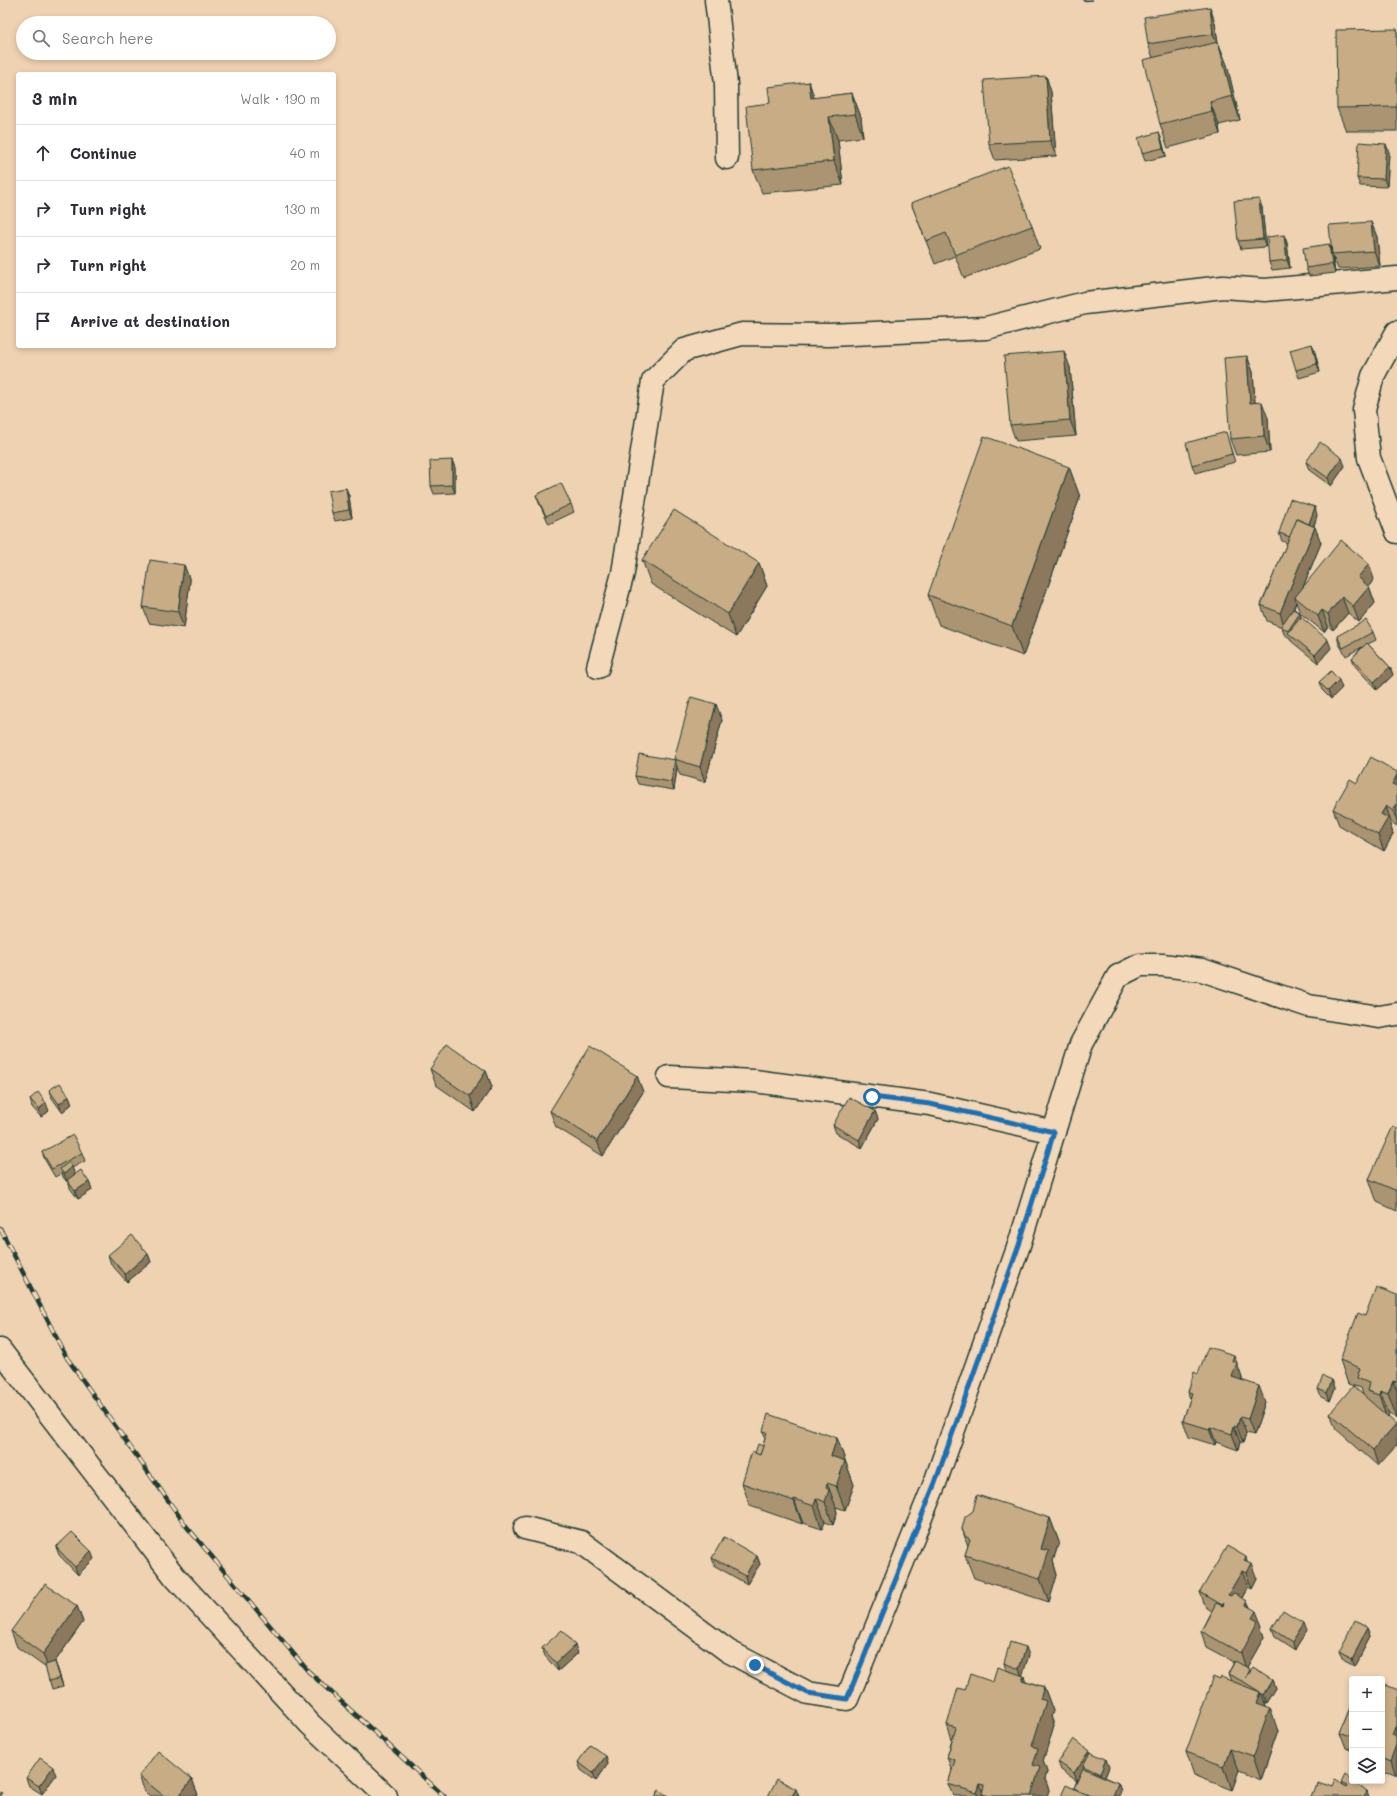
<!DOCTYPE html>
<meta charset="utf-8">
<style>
:root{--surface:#fff;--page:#f7f7f7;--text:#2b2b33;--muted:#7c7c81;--line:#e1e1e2}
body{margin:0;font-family:Mali,sans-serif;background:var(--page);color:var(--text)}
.controls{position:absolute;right:12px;bottom:12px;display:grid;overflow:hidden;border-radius:4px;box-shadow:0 2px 6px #0003}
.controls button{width:36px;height:36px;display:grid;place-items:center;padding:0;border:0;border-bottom:1px solid var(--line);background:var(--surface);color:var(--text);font:20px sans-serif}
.stop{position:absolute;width:12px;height:12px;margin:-9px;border:3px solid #1f6fb2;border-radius:50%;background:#fff}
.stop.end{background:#1f6fb2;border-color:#fff;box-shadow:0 1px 4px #0008}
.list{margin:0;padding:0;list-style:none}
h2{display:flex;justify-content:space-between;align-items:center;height:52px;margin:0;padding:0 16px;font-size:17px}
h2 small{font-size:13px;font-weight:400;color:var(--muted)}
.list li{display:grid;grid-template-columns:26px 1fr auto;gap:12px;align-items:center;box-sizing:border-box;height:56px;padding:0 16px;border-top:1px solid var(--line)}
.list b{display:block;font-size:15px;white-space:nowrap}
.list em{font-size:13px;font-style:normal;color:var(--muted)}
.icon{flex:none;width:22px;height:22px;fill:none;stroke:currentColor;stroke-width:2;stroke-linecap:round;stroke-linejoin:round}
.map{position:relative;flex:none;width:1397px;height:1796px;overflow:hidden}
.search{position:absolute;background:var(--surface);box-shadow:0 2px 6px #0003;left:16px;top:16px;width:320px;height:44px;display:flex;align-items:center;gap:10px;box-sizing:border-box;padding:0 14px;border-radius:22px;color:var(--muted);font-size:15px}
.panel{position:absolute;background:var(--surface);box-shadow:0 2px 6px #0003;left:16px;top:72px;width:320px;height:276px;border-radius:4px}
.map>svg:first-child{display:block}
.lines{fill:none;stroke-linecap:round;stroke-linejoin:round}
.minor-casing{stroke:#1f3d34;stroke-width:25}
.minor{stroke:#f3d8ba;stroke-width:22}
.rail-casing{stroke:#1f3d34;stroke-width:4.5}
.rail{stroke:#f3d8ba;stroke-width:3;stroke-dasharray:9;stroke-linecap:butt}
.wall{fill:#ab9472;stroke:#1f3d34}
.shaded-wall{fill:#8b785d;stroke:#1f3d34}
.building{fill:#c7ac85;stroke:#1f3d34}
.route{stroke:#1f6fb2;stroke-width:5}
</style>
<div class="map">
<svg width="1397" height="1796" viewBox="0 0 1397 1796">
<rect width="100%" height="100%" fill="#efd2b2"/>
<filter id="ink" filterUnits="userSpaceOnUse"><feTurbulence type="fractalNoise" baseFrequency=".025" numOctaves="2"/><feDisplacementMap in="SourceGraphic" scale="8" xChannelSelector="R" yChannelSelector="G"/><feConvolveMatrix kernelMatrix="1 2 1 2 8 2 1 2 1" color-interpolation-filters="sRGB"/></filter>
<g filter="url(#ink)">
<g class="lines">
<defs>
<g id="minor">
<polyline points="716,0 726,84 727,158"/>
<polyline points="1397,332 1373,376 1364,410 1369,458 1397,532"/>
<polyline points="598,667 623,573 653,381 684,350 742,334 829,335 986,328 1085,303 1223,287 1265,290 1397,278"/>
<polyline points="669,1077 754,1081 930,1104 1054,1132"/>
<polyline points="0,1350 175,1577 310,1724 386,1796"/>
<polyline points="525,1528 581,1542 728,1651 808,1693 847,1699 935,1483 1019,1245 1081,1044 1118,976 1140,965 1162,965 1202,970 1309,1006 1379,1017 1397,1014"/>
</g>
</defs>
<use href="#minor" class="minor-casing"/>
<use href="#minor" class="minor"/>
<defs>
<polyline id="rail" points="0,1228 67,1358 187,1527 308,1671 444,1796"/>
</defs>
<use href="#rail" class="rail-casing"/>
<use href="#rail" class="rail"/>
</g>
<g class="wall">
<polygon points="1083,0 1093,0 1083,1"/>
<polygon points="1210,7 1215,23 1218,42 1227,65 1240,120 1219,125 1220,134 1168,148 1160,124 1153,58 1148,44"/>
<polygon points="1397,29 1397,131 1346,131 1337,108"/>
<polygon points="1046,76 1051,92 1056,156 995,160 989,144"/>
<polygon points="809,82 814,98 852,93 861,117 863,137 838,140 843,185 762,193 753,170 770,103"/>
<polygon points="1159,132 1166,156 1145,161 1142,153"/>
<polygon points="1389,152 1387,187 1360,186 1357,178"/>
<polygon points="911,203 1032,226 1040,249 964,278 955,256 935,264"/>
<polygon points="1262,207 1266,247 1241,249 1238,241"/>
<polygon points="1371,222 1377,237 1380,266 1338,269 1333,256 1335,273 1309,276 1306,268 1329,244 1332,251"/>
<polygon points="1284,235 1287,243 1290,268 1272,270 1269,262"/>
<polygon points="1312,344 1320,372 1299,378 1296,370"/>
<polygon points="1247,356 1253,372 1255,403 1268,418 1270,452 1236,455 1230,439"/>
<polygon points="1070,367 1076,436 1016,441 1010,425"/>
<polygon points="1228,440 1235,462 1195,473 1192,465"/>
<polygon points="452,460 455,468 455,493 434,494 431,486"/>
<polygon points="1306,462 1345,466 1331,486 1309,470"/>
<polygon points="1069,467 1080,497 1023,656 939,625 928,595"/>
<polygon points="346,488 349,496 352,518 335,521 332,513"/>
<polygon points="536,495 571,504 574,512 549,524 539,503"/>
<polygon points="1317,515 1314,526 1321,543 1303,587 1374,579 1369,586 1375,603 1359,622 1348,613 1333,630 1328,626 1324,632 1300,613 1296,602 1294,609 1300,613 1301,617 1331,648 1318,663 1291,641 1290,638 1284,634 1282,627 1267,621 1261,605 1287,543 1282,541 1279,533"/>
<polygon points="642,560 759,563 767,586 736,637 651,584"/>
<polygon points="184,565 190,581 184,628 149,623 143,607"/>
<polygon points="1373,632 1376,640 1368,644 1390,667 1393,675 1377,690 1355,666 1352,658 1362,647 1346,656 1339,644 1337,636"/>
<polygon points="1319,682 1342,688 1331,699 1322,690"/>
<polygon points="722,720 705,782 680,775 674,759"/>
<polygon points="677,768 674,790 638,784 635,776"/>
<polygon points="1397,772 1397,826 1391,822 1390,824 1393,834 1384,851 1339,825 1333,809 1357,783"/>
<polygon points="430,1069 486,1071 492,1087 475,1112 436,1085"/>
<polygon points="637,1076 643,1092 603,1156 556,1127 550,1111"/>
<polygon points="49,1090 69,1096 72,1104 62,1112 52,1098"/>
<polygon points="30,1099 49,1111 41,1117 32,1107"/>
<polygon points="875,1111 878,1119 862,1148 836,1133 833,1125"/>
<polygon points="1397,1128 1397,1211 1377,1202 1369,1179"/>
<polygon points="42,1152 82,1153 85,1161 72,1168 75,1174 89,1182 92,1190 78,1199 70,1188 68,1181 67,1182 63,1177 62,1173 55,1177 45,1160"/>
<polygon points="148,1254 151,1262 127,1282 111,1264 108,1255"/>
<polygon points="1397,1295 1397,1418 1389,1414 1378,1466 1336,1429 1330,1413 1363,1395 1361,1388 1348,1384 1340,1360 1365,1316"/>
<polygon points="1236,1362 1242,1378 1242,1380 1265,1402 1254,1435 1246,1433 1243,1443 1240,1442 1238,1450 1216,1442 1215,1445 1189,1437 1183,1421 1190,1399 1188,1392 1198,1374"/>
<polygon points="1332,1380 1335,1388 1330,1401 1321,1397 1318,1389"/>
<polygon points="763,1431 837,1438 854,1485 845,1510 836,1507 836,1508 837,1513 833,1525 825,1522 822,1529 803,1523 802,1524 750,1506 742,1483 755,1453 763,1446 765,1438"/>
<polygon points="973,1511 1050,1518 1059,1542 1053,1561 1057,1575 1049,1602 974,1578 965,1555 968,1546 962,1529"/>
<polygon points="56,1547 94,1559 78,1575 59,1555"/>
<polygon points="757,1556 760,1564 747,1584 715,1566 712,1558"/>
<polygon points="1247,1561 1257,1579 1252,1589 1248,1587 1242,1598 1247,1601 1250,1607 1262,1626 1261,1628 1264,1637 1247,1667 1251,1671 1272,1680 1275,1688 1266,1703 1263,1701 1265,1706 1278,1731 1261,1780 1239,1771 1232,1790 1194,1775 1186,1752 1220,1680 1231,1681 1228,1674 1234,1662 1206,1647 1201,1631 1211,1611 1206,1608 1200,1592"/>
<polygon points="77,1606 83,1622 54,1663 55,1662 58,1670 63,1686 52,1689 46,1668 17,1647 11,1631"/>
<polygon points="1272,1629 1307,1631 1295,1650 1275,1637"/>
<polygon points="1367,1629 1370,1637 1355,1666 1342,1659 1339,1651"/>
<polygon points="542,1648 578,1653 558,1671 545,1656"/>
<polygon points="1029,1655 1022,1675 1026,1681 1044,1687 1053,1711 1051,1716 1054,1725 1043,1761 1047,1772 1045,1779 1049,1790 1047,1796 953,1796 948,1784 952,1771 947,1757 952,1740 947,1725 965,1690 993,1682 1006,1670 1004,1663"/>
<polygon points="1397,1690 1397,1775 1396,1777 1382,1771 1382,1692"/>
<polygon points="1352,1702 1352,1753 1345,1750 1339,1734"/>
<polygon points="1090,1752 1109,1767 1105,1777 1118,1783 1121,1791 1074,1788 1077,1780 1077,1781 1061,1770 1058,1762"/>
<polygon points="606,1756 608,1764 596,1781 581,1770 578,1762"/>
<polygon points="56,1775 42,1794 29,1786 26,1778"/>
<polygon points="139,1776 192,1779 198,1795 197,1796 150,1796 145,1792"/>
<polygon points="1341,1780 1366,1788 1369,1796 1312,1796 1330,1786 1342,1784"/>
</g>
<g class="shaded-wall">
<polygon points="1210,7 1215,23 1219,50 1213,34"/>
<polygon points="1218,42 1227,65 1240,120 1232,96"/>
<polygon points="1046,76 1051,92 1056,156 1050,141"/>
<polygon points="809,82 817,106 811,98"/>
<polygon points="852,93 861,117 863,137 855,114"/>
<polygon points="1210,102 1219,125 1220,134 1212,111"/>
<polygon points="829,117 838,140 843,185 834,161"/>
<polygon points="1159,132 1162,140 1166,156 1163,148"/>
<polygon points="1386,144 1389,152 1387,187 1384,179"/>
<polygon points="1259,199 1262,207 1266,247 1263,239"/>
<polygon points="1371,222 1377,237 1380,266 1374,251"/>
<polygon points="1284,235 1287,243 1290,268 1287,260"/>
<polygon points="1329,244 1332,254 1335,273 1332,264"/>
<polygon points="1312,344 1315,352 1320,372 1317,364"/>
<polygon points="1064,351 1070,367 1076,436 1070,420"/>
<polygon points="1247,356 1253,372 1256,419 1250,403"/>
<polygon points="1262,402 1268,418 1270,452 1264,436"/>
<polygon points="1342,458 1345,466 1331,486 1328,478"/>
<polygon points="452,460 455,468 455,493 452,485"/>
<polygon points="1069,467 1080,497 1023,656 1012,626"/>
<polygon points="346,488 349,496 352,518 349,510"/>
<polygon points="1315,507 1317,515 1310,538 1307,530"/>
<polygon points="1315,527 1321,543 1298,599 1295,597 1296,602 1285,629 1280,613"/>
<polygon points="759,563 767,586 736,637 728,614"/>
<polygon points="1369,564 1374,579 1364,593 1358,577"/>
<polygon points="184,565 190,581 184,628 178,612"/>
<polygon points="1369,587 1375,603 1359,622 1353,606"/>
<polygon points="1342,597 1348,613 1333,630 1328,614"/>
<polygon points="1322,610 1328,626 1324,632 1318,616"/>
<polygon points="1300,613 1302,621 1289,633 1288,631"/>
<polygon points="1328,640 1331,648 1318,663 1315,655"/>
<polygon points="1390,667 1393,675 1377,690 1374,682"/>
<polygon points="1339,680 1342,688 1331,699 1328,691"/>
<polygon points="716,704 722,720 705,782 700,767"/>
<polygon points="675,760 677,768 674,790 671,782"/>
<polygon points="1397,775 1397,797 1392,784"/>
<polygon points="1397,804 1397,821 1393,811"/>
<polygon points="1386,806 1391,822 1390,824 1393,834 1384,851 1378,835 1381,814"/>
<polygon points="486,1071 492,1087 475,1112 470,1096"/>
<polygon points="637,1076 643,1092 603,1156 597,1141"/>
<polygon points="69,1096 72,1104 62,1112 59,1104"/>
<polygon points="46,1103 49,1111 41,1117 39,1109"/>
<polygon points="875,1111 878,1119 862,1148 859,1140"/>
<polygon points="72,1167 75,1175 67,1182 64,1174"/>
<polygon points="89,1182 92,1190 78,1199 75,1191"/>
<polygon points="148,1254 151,1262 127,1282 125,1274"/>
<polygon points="1234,1355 1242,1378 1238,1393 1232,1377 1232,1361"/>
<polygon points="1332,1380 1335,1388 1330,1401 1327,1393"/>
<polygon points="1393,1381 1397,1391 1397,1418 1388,1394"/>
<polygon points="1259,1386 1265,1402 1254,1435 1248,1419"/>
<polygon points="1380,1391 1389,1414 1387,1419 1379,1395"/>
<polygon points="1240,1417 1246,1433 1243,1443 1237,1427"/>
<polygon points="1396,1424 1397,1427 1397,1445 1378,1466 1373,1450"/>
<polygon points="1234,1426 1240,1442 1238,1450 1232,1434"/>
<polygon points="1210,1427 1216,1442 1215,1445 1209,1429"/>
<polygon points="837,1438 854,1485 845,1510 836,1486 831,1456"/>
<polygon points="827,1483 836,1507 836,1508 837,1513 833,1525 825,1502 826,1488"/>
<polygon points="816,1498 825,1522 822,1529 814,1506"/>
<polygon points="794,1499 803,1523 802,1524 794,1501"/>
<polygon points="1050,1518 1059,1542 1053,1561 1057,1575 1049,1602 1040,1579 1041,1549"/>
<polygon points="91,1551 94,1559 78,1575 75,1567"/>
<polygon points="757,1556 760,1564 747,1584 745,1576"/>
<polygon points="1246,1557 1249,1567 1251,1563 1257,1579 1252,1589 1246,1573 1244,1560"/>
<polygon points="1242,1571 1248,1587 1234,1611 1228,1595"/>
<polygon points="1247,1601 1253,1616 1256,1611 1262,1626 1261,1628 1264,1637 1246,1669 1241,1653 1246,1605"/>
<polygon points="77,1606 83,1622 49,1670 43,1654"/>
<polygon points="1304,1623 1307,1631 1295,1650 1292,1642"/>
<polygon points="1367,1629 1370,1637 1355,1666 1352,1658"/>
<polygon points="575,1645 578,1653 558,1671 556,1663"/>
<polygon points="1026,1647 1029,1655 1022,1677 1019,1669"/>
<polygon points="55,1662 58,1670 63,1686 60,1678"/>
<polygon points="1024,1676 1032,1699 1022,1680"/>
<polygon points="1272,1680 1275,1688 1266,1703 1263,1695"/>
<polygon points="1044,1687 1053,1711 1051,1716 1054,1725 1043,1761 1047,1772 1045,1779 1049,1790 1047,1796 1031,1796 1033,1765 1032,1746 1040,1699"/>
<polygon points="1260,1692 1268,1714 1270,1708 1278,1731 1261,1780 1253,1756 1256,1703"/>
<polygon points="1396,1728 1397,1731 1397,1775 1396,1777 1391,1761 1393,1736"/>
<polygon points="1230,1748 1239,1771 1232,1790 1224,1766"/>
<polygon points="1089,1751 1092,1759 1083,1766 1085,1770 1077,1781 1074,1773"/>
<polygon points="606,1756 608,1764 596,1781 593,1773"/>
<polygon points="1106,1759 1109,1767 1103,1782 1100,1774"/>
<polygon points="53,1767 56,1775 42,1794 39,1786"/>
<polygon points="192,1779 198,1795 197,1796 179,1796"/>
<polygon points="1118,1783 1121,1791 1119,1796 1113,1796"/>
<polygon points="980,1784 984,1794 982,1794 983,1796 978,1796 977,1793"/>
<polygon points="1366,1788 1369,1796 1364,1796"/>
<polygon points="796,1789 799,1796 792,1796"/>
</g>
<g class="building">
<polygon points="1210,7 1213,34 1148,44 1144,17"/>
<polygon points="1397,29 1397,107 1337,108 1336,30"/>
<polygon points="1218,42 1232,96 1210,102 1212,111 1160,124 1143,60"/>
<polygon points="1046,76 1050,141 989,144 984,80"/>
<polygon points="809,82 811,98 852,93 855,114 829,117 834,161 753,170 746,106 770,103 768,87"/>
<polygon points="1159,132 1163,148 1142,153 1138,138"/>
<polygon points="1359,142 1386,144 1384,179 1357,178"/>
<polygon points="1008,166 1032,226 955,255 946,233 926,241 911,203"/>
<polygon points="1259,199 1263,239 1238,241 1234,201"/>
<polygon points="1371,222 1374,251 1332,254 1329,225"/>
<polygon points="1284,235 1287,260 1269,262 1267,237"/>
<polygon points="1329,244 1332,264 1306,268 1303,248"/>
<polygon points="1312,344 1317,364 1296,370 1290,350"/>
<polygon points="1064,351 1070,420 1010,425 1004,356"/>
<polygon points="1247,356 1250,403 1262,402 1264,436 1230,439 1224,358"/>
<polygon points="1226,432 1232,454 1192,465 1186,443"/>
<polygon points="984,436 1069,467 1012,626 928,595"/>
<polygon points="1320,442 1342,458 1328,478 1306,462"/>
<polygon points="452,460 452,485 431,486 430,461"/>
<polygon points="561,483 571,504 546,516 536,495"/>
<polygon points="346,488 349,510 332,513 328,491"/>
<polygon points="1290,499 1315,507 1309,524 1297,519 1290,537 1279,533"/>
<polygon points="674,510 759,563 728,614 642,560"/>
<polygon points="1297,519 1315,527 1280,613 1261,605"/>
<polygon points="1341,540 1369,564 1358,577 1369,587 1353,606 1342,597 1328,614 1322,610 1318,616 1295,597"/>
<polygon points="150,560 184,565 178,612 143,607"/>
<polygon points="1293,609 1300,613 1288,631 1281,626"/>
<polygon points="1301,617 1328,640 1315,655 1288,633"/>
<polygon points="1366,620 1373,632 1343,648 1337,636"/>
<polygon points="1367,643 1390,667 1374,682 1352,658"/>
<polygon points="1331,671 1339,680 1328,691 1319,682"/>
<polygon points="691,697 716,704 700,767 674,759"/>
<polygon points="639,754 675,760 671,782 635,776"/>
<polygon points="1371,757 1397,772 1397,775 1392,784 1397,786 1397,804 1393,811 1386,806 1381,814 1388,818 1378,835 1333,809 1350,779 1357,783"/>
<polygon points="447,1044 486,1071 470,1096 430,1069"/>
<polygon points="590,1046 637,1076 597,1141 550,1111"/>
<polygon points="60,1083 69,1096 59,1104 49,1090"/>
<polygon points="38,1092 46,1103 39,1109 30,1099"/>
<polygon points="849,1097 875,1111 859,1140 833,1125"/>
<polygon points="1393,1126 1397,1128 1397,1191 1369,1179"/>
<polygon points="73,1135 82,1153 52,1169 42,1152"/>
<polygon points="69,1162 72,1167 64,1174 60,1169"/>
<polygon points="81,1170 89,1182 75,1191 67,1180"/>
<polygon points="132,1235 148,1254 125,1274 108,1255"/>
<polygon points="1376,1287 1397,1295 1397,1382 1393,1381 1388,1394 1380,1391 1379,1395 1367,1391 1369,1383 1357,1378 1360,1368 1340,1360 1358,1313 1365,1316"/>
<polygon points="1208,1347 1234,1355 1232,1361 1237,1362 1232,1377 1259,1386 1248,1419 1240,1417 1237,1427 1234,1426 1232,1434 1210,1427 1209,1429 1183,1421 1192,1393 1188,1392 1194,1372 1198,1374"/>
<polygon points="1323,1376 1332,1380 1327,1393 1318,1389"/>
<polygon points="1353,1386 1396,1424 1373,1450 1330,1413"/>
<polygon points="768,1414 837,1438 831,1456 845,1461 836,1486 827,1483 826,1488 829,1490 825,1502 816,1498 814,1506 794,1499 794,1501 742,1483 752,1451 760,1455 767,1432 763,1431"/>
<polygon points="758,1444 763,1446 760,1455 755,1453"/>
<polygon points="977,1495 1050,1518 1041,1549 1049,1551 1040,1579 965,1555 970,1539 965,1536 962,1529 965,1517 973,1511"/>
<polygon points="72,1532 91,1551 75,1567 56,1547"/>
<polygon points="724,1537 757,1556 745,1576 712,1558"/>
<polygon points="1227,1546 1246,1557 1244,1560 1251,1563 1246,1573 1242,1571 1228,1595 1231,1596 1233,1593 1247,1601 1246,1605 1256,1611 1252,1618 1258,1621 1241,1653 1201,1631 1216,1603 1223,1606 1224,1603 1222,1605 1200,1592"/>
<polygon points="45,1584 77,1606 43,1654 11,1631"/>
<polygon points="1283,1610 1304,1623 1292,1642 1272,1629"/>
<polygon points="1354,1622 1367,1629 1352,1658 1339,1651"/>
<polygon points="562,1630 575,1645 556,1663 542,1648"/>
<polygon points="1010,1642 1026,1647 1019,1669 1004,1663"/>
<polygon points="1235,1661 1250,1669 1246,1678 1253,1668 1272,1680 1263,1695 1260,1693 1260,1692 1257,1690 1244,1682 1228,1674"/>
<polygon points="55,1662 60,1678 49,1681 45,1665"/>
<polygon points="997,1667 1024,1676 1022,1680 1044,1687 1040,1699 1046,1701 1032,1746 1038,1748 1033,1765 1040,1767 1031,1796 989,1796 982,1794 984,1785 980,1784 977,1793 948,1784 955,1760 947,1757 956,1728 947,1725 958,1688 965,1690 970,1674 993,1682"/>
<polygon points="1213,1677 1220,1680 1221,1677 1260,1692 1256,1703 1270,1708 1253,1756 1230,1748 1224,1766 1186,1752"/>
<polygon points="1385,1685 1397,1690 1397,1728 1396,1728 1393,1736 1397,1737 1397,1745 1391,1761 1382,1757 1382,1692"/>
<polygon points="1352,1702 1352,1739 1339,1734"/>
<polygon points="1073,1739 1089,1751 1074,1773 1058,1762"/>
<polygon points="590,1745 606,1756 593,1773 578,1762"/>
<polygon points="158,1751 192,1779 179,1796 164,1796 139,1776"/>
<polygon points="1090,1752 1106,1759 1100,1774 1083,1766"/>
<polygon points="40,1758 53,1767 39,1786 26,1778"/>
<polygon points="1083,1768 1118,1783 1113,1796 1090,1796 1074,1788"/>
<polygon points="1345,1772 1352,1777 1352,1781 1357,1781 1366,1788 1364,1796 1312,1796 1317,1781 1330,1786 1333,1779 1346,1786 1347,1783 1341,1780"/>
<polygon points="777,1779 796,1789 792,1796 768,1796"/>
<polygon points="1066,1785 1090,1796 1061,1796"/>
<polygon points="659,1790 668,1796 655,1796"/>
<polygon points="0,1792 2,1793 1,1796 0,1796"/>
</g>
</g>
<g class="lines" filter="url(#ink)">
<polyline class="route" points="755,1665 808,1693 847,1699 935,1483 1019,1245 1054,1132 930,1104 872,1097"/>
</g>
</svg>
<div class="controls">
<button>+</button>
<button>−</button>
<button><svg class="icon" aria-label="layers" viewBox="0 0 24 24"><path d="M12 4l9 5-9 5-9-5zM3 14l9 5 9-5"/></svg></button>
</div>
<div class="stop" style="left:872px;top:1097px"></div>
<div class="stop end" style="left:755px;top:1665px"></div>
<div class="search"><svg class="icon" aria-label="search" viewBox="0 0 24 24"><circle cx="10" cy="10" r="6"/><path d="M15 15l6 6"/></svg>Search here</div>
<section class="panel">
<h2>3 min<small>Walk · 190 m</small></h2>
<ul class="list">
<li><svg class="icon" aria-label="ahead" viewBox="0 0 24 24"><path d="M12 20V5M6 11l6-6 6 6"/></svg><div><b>Continue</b></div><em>40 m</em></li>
<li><svg class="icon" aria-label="right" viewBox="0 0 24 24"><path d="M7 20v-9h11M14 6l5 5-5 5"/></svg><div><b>Turn right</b></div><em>130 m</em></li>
<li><svg class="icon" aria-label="right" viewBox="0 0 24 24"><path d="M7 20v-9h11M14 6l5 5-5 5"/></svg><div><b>Turn right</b></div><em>20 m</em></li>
<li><svg class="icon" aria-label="arrive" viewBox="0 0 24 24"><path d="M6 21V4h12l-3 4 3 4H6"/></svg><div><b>Arrive at destination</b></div></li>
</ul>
</section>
</div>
